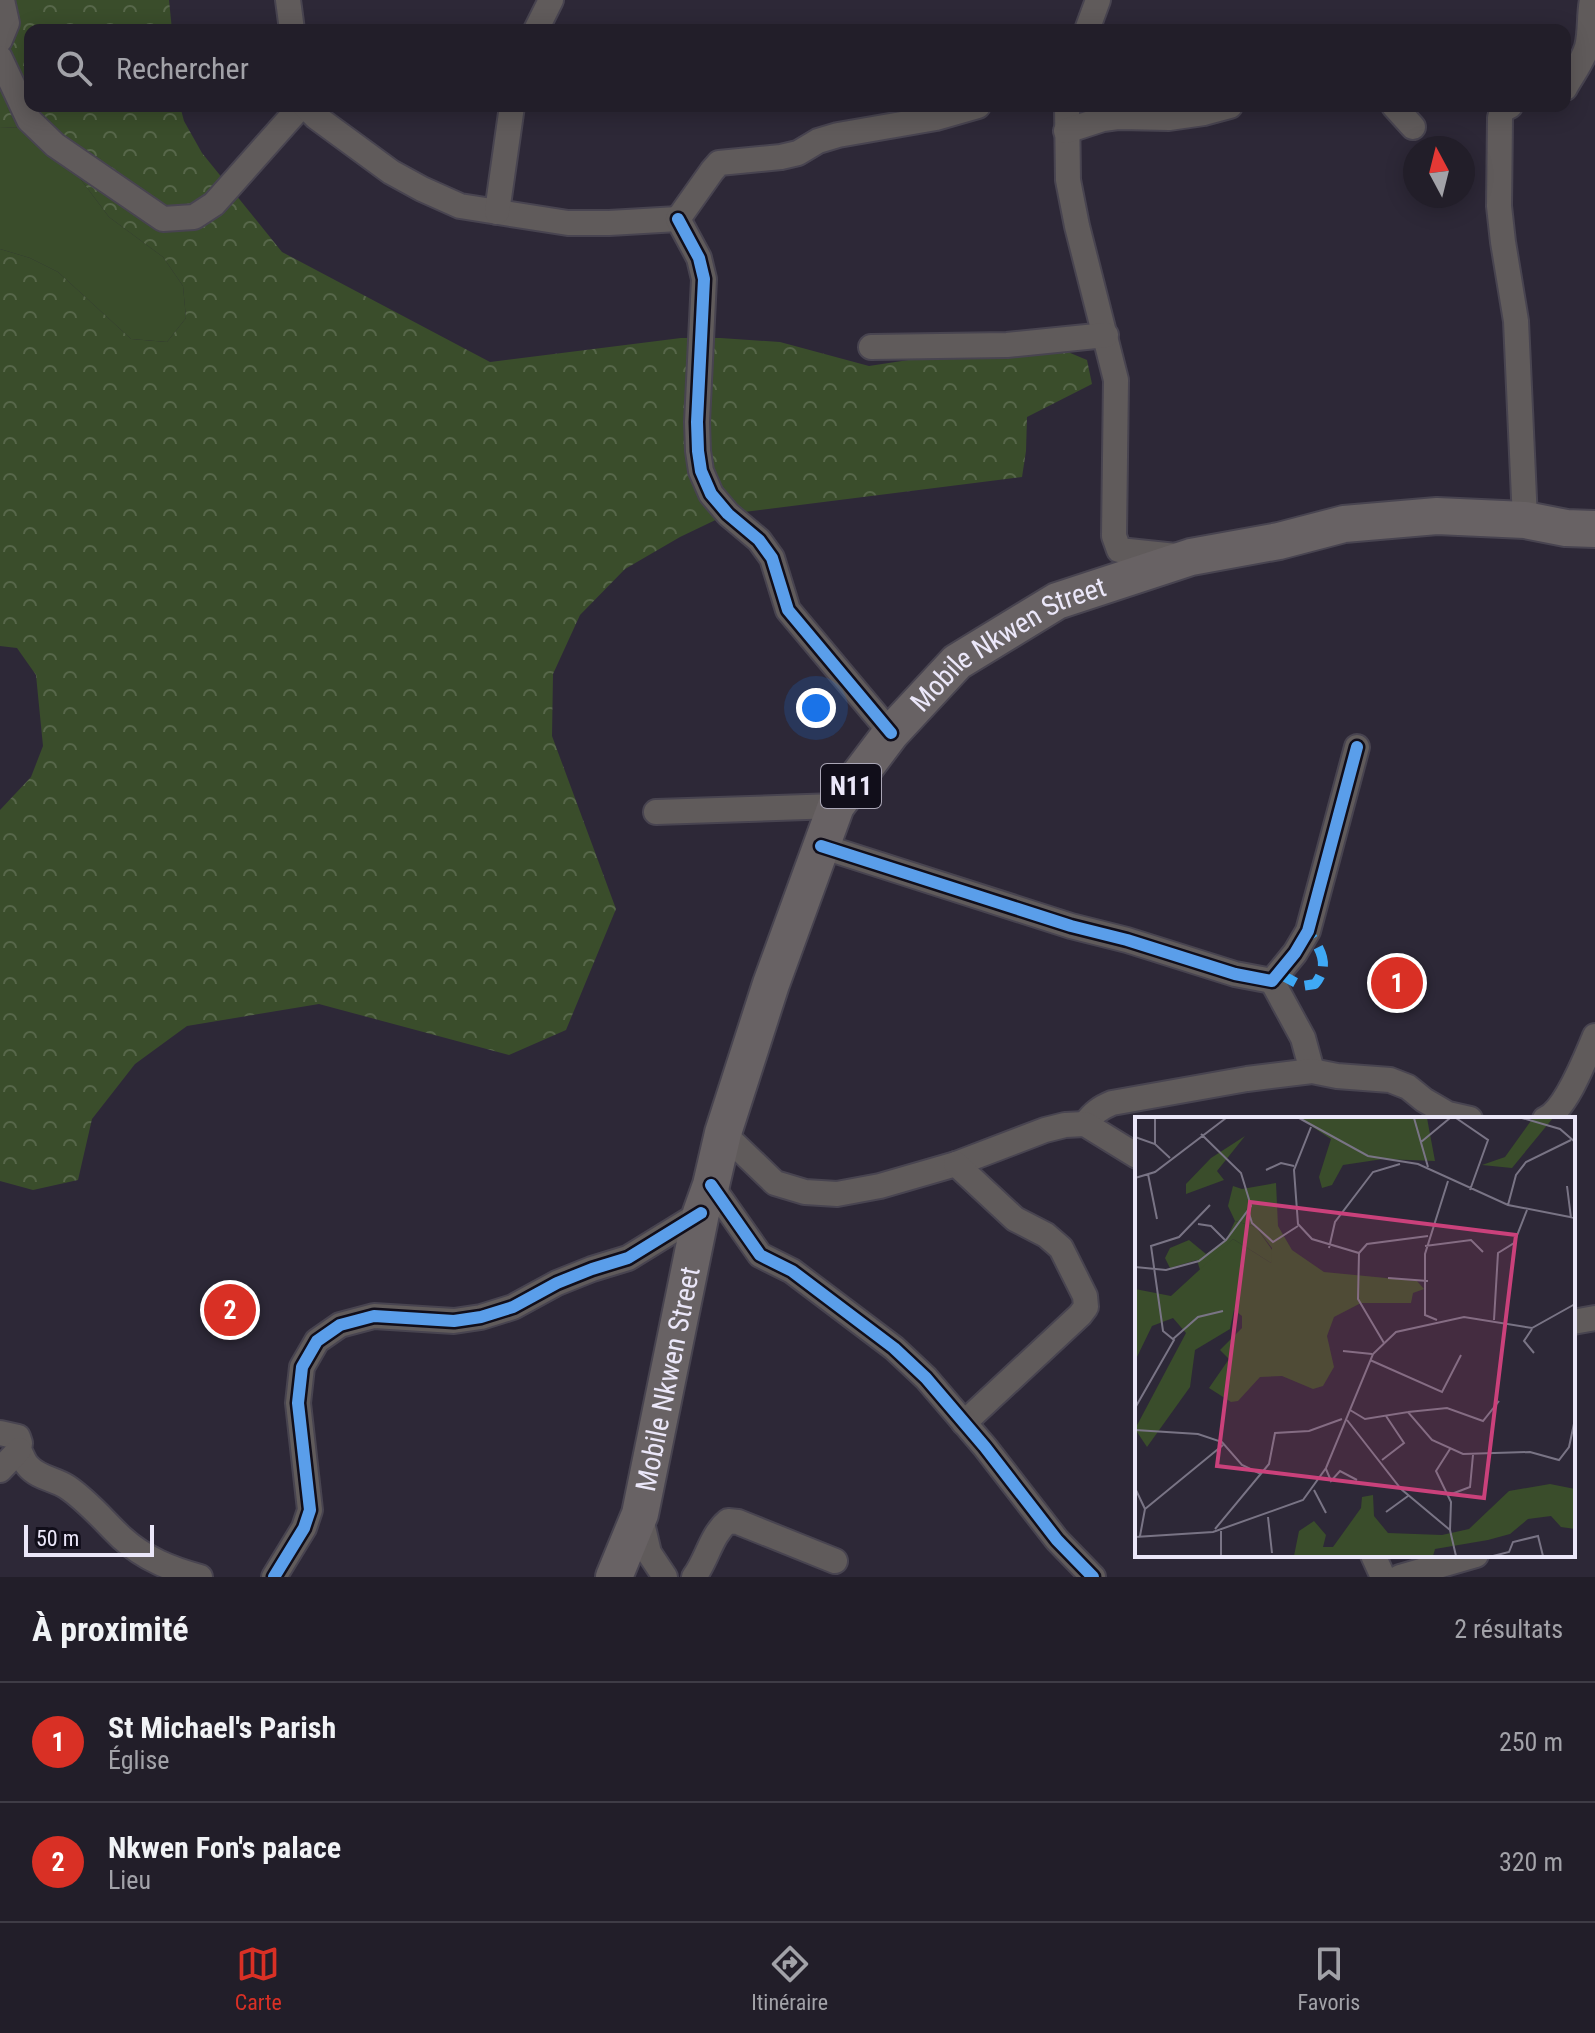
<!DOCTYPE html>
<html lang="fr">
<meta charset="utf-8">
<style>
:root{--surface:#221e29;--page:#2e2b35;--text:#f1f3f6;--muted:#a2a2a8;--line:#3f3c46;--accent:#d93025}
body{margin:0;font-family:"Roboto Condensed",sans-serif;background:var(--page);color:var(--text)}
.compass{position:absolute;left:1403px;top:136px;width:72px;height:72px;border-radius:50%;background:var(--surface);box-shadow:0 4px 20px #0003;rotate:353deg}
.scale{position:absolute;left:24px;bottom:20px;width:130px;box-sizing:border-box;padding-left:8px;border:4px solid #ebe7f9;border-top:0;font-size:22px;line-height:28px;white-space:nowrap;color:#ebe7f9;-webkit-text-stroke:6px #110e1a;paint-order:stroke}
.you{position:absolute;left:816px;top:708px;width:28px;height:28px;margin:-20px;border:6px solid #fff;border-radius:50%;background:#1a73e8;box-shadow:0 0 0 12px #1a73e833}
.badge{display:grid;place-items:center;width:52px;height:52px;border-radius:50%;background:var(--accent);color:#fff;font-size:26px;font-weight:700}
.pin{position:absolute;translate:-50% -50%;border:4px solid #fff;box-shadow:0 2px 8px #0006}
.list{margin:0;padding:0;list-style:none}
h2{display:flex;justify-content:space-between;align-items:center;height:104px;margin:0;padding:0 32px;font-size:34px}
h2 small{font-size:26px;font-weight:400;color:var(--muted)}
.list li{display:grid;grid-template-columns:52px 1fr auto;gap:24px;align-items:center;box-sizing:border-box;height:120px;padding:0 32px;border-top:2px solid var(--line)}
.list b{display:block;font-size:30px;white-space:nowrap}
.list p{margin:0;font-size:26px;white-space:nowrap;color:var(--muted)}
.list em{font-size:26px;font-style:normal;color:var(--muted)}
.icon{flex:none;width:44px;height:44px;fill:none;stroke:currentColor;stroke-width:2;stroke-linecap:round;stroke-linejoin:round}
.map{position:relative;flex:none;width:1595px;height:1577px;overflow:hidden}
.search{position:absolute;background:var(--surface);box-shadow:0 4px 20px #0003;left:24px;right:24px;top:24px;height:88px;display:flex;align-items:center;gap:20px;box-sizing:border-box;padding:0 28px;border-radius:16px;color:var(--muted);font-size:30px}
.sheet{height:344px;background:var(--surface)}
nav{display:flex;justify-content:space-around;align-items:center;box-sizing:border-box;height:112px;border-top:2px solid var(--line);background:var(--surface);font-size:22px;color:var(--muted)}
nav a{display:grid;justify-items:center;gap:4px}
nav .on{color:var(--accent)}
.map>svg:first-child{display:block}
.grass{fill:#3a4d2b}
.forest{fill:url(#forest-crowns)}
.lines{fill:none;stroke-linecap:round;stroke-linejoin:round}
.minor-casing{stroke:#484450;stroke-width:28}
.highway-casing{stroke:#484450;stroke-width:40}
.minor{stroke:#605b5b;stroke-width:24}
.highway{stroke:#686264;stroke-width:36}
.quiet{stroke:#3fa9f5;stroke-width:10;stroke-dasharray:20 10;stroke-linecap:butt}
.cycleway-casing{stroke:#110e1a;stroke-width:17}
.cycleway{stroke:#5a9eea;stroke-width:12}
.labels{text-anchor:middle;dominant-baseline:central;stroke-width:7;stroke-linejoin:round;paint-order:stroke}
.shield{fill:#110e1a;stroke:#aaa6b6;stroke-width:2}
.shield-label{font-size:26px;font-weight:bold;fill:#ebe7f9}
.street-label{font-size:28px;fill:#ebe7f9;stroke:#110e1a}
.inset-road{fill:none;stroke:#797485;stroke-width:2}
.view{fill:#ca417b;fill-opacity:0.15;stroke:#ca417b;stroke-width:4}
.inset-edge{fill:none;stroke:#ebe7f9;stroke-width:4}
</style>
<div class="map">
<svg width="1595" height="1577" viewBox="0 0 1595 1577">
<defs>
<pattern id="forest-crowns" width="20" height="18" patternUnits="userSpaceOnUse" patternTransform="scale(2)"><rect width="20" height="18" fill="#3a4d2b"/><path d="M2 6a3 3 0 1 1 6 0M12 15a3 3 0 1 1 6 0" fill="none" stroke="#57674a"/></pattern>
</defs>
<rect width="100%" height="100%" fill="#2d2837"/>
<polygon class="grass" points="0,127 25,128 55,145 109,217 163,257 183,286 186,318 167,342 131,339 58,272 30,258 0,249"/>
<polygon class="forest" points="0,0 169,0 172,30 30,30 30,106 180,106 184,121 202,153 282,252 490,362 681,338 720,338 780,342 869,366 1007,345 1044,342 1087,360 1092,384 1027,417 1026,451 1022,477 728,514 680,537 625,569 580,615 553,674 552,736 616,909 566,1030 509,1055 319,1004 187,1026 135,1064 92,1119 78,1180 33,1190 0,1181 0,810 31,777 43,746 36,675 17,648 0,646 0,249 30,258 58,272 131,339 167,342 186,318 183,286 163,257 109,217 55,145 25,128 0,127"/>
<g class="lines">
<defs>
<g id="minor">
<polyline points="288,0 292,30"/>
<polyline points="536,30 551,0"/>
<polyline points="1087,30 1098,0"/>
<polyline points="0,40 7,23 2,0"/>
<polyline points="0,58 29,120 55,145 163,219 194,217 214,204 301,106"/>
<path d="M 1565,88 C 1572,75 1583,61 1587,47 C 1591,32 1589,15 1592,0"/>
<polyline points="305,106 316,117 391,172 422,189 460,206 568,223 609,223 678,219"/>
<polyline points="1067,106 1068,180 1077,226 1116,380 1114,536 1119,550 1176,556"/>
<polyline points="1394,106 1413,127"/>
<polyline points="1510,106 1502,110 1500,118 1499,206 1503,242 1516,321 1525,520"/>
<polyline points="1066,131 1103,119 1118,117 1169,118 1204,113 1230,106"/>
<polyline points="497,212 512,106"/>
<polyline points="678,219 699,258 704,279 697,422 698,451 701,471 711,494 728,514 759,540 772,558 788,610 891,733"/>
<polyline points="678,219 712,171 719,163 781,157 798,153 818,141 838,135 936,118 978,106"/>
<polyline points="871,347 1007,345 1106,335"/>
<polyline points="656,812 836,806"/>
<polyline points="821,846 1071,926 1127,940 1235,974 1272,981 1295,953 1308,931 1357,747"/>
<polyline points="1272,981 1303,1038 1312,1071"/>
<path d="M 1545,1119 C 1566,1110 1586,1057 1595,1036"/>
<path d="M 1085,1124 C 1093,1113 1100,1108 1112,1103 L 1247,1079 L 1312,1071 L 1337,1076 L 1390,1080 L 1408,1087 L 1424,1100 L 1448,1114 L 1470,1119"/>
<polyline points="723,1133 775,1183 805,1192 837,1194 880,1186 956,1164 1045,1130 1065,1125 1085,1124 1137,1156"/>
<polyline points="956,1164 1015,1219 1046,1235 1061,1248 1085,1296 1086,1307 1080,1315 964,1423"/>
<polyline points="711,1185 760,1255 792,1271 894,1348 926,1378 985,1447 1057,1540 1093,1577"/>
<polyline points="1573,1322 1595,1318"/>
<path d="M 0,1433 L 18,1437 L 20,1443 L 19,1450 C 22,1455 24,1462 28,1466 C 38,1478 55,1479 67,1487 C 88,1501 104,1521 122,1538 C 145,1559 171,1569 200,1577"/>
<polyline points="0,1470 19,1450"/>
<polyline points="640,1514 649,1553 665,1577"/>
<polyline points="1373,1555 1383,1577"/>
<polyline points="274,1577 304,1528 310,1510 298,1403 302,1367 317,1341 340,1325 374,1316 454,1321 481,1317 513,1307 557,1283 592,1269 628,1258 701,1213"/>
<path d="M 694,1577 C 707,1560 711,1535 728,1521 L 738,1522 L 835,1561"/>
<polyline points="1400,1577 1476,1555"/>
</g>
<g id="highway">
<path id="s1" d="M 614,1577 L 640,1514 L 701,1213 L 711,1185 L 723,1133 L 771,984 L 836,806 L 891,733 L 957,662 L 1057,601 L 1191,557 L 1279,541 L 1344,524 L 1437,516 L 1525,520 L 1566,528 L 1595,529"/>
</g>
</defs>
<use href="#minor" class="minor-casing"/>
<use href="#highway" class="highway-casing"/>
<use href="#minor" class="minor"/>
<use href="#highway" class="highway"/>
<path class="quiet" d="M 1278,973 L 1302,986 L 1315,984 C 1331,964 1320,949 1308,931"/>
<defs>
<g id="cycleway">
<polyline points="678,219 699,258 704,279 697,422 698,451 701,471 711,494 728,514 759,540 772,558 788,610 891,733"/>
<polyline points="821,846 1071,926 1127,940 1235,974 1272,981 1295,953 1308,931 1357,747"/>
<polyline points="711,1185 760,1255 792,1271 894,1348 926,1378 985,1447 1057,1540 1093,1577"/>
<polyline points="274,1577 304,1528 310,1510 298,1403 302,1367 317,1341 340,1325 374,1316 454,1321 481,1317 513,1307 557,1283 592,1269 628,1258 701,1213"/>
</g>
</defs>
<use href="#cycleway" class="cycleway-casing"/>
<use href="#cycleway" class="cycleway"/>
</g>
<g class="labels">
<rect class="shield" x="821" y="764" width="60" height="44" rx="6"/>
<g class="shield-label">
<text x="851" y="786">N11</text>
</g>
<g class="street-label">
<text stroke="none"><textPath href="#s1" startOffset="1046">Mobile Nkwen Street</textPath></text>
<text stroke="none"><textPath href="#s1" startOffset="206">Mobile Nkwen Street</textPath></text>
</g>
</g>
<g transform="translate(1135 1117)">
<rect width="440" height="440" fill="#2d2837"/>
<path d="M 164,1 L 292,1 L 300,44 L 248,42 L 208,48 L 197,68 L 187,71 L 184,60 L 196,22 ZM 398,1 L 418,1 L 377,51 L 347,48 L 370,40 ZM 110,19 L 82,54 L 89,63 L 51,77 L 51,67 L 76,41 ZM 100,104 L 121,110 L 140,137 L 136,146 L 98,122 L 66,156 L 62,143 L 35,151 L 30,141 L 35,131 L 54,123 L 71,137 L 91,123 Z" fill="#3a4d2b"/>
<path d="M 141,66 L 143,109 L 157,133 L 189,155 L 282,164 L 289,172 L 278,176 L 276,186 L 226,186 L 199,200 L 192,219 L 199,250 L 188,269 L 178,272 L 147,259 L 125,260 L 103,284 L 96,285 L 74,271 L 94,242 L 85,233 L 107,211 L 107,199 L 99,193 L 95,212 L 60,233 L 55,270 L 12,330 L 0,312 L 51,216 L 38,201 L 17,209 L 0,244 L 0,172 L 36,179 L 98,122 L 136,146 L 137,131 L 121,110 L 100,104 L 93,89 L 98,69 L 107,72 ZM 415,367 L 440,372 L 440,412 L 426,410 L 416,399 L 393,402 L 375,417 L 353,423 L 300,432 L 298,439 L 159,439 L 164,414 L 179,404 L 191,418 L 188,430 L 198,430 L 226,391 L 227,380 L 238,378 L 239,399 L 253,416 L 307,418 L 334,412 L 374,374 Z" fill="#3a4d2b"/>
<path class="inset-road" d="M 20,1 L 20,27M 164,1 L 233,39 L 283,47 L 373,88 L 440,101M 279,1 L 293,50M 321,1 L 353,23 L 335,73M 387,1 L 425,12 L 440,25M 176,10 L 159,53 L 163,107 L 177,122 L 224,136 L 232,127 L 293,119M 0,20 L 20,27 L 35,41M 286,25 L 315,1M 131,53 L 146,46 L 159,49M 13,57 L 22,102M 0,61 L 20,55 L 91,1M 432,69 L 436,101M 373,88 L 381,58 L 391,45 L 436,23M 113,93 L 117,106 L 138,125 L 163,109M 63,107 L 76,109 L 90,123M 290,129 L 336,123 L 348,135M 194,131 L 200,105 L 238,55 L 265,47M 224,136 L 223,182 L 249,226M 0,150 L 31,153 L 64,144 L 91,123 L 116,89 L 106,56 L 66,17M 253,161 L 293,164M 302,203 L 290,198 L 290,137 L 313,64M 359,203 L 363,136 L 379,126 L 392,93M 397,212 L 389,224 L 399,236M 38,222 L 63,200 L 88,194M 208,234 L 237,237M 235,243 L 307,275 L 326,238M 0,291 L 39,223 L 28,214 L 16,129 L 44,120 L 75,88M 215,293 L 230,302 L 273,295 L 297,323 L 328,337 L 395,335 L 424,343 L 434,330 L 440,302M 273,295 L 312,291 L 348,304 L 364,284M 212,303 L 266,372 L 315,413 L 321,439M 0,313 L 63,317 L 87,325 L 107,348 L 126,357M 315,332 L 301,354 L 316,385 L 315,413M 247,343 L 269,326 L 251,299M 191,352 L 196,364 L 205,354 L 222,363M 0,371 L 10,392 L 5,419M 179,373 L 191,396M 314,378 L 335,370 L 338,338M 10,392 L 88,328M 251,395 L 273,379M 133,400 L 137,436M 80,412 L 134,347 L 140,316 L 174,314 L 207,302M 0,420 L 78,415 L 168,383 L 191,351 L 238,237 L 261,215 L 329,200 L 397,211 L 440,187M 86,439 L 86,414M 358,439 L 374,435 L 378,425 L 403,419 L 408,439"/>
<path class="view" d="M 115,85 L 381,118 L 349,381 L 82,349 Z"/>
<rect width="440" height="440" class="inset-edge"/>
</g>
</svg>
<svg class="compass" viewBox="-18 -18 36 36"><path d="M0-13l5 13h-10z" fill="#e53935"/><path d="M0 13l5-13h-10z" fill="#a2a2a8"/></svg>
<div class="scale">50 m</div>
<div class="you"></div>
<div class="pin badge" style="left:1397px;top:983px">1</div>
<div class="pin badge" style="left:230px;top:1310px">2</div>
<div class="search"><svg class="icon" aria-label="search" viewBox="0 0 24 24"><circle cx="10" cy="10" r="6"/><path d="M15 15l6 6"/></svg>Rechercher</div>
</div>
<section class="sheet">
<h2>À proximité<small>2 résultats</small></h2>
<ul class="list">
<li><span class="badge">1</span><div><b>St Michael's Parish</b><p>Église</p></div><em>250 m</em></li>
<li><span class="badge">2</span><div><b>Nkwen Fon's palace</b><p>Lieu</p></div><em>320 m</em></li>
</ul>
</section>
<nav>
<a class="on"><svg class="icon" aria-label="map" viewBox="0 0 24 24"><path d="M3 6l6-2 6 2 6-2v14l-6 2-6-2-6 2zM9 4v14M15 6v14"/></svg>Carte</a>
<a><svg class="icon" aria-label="directions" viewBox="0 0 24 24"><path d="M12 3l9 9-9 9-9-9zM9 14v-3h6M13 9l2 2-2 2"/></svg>Itinéraire</a>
<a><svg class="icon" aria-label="saved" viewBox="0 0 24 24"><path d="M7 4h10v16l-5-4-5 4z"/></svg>Favoris</a>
</nav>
